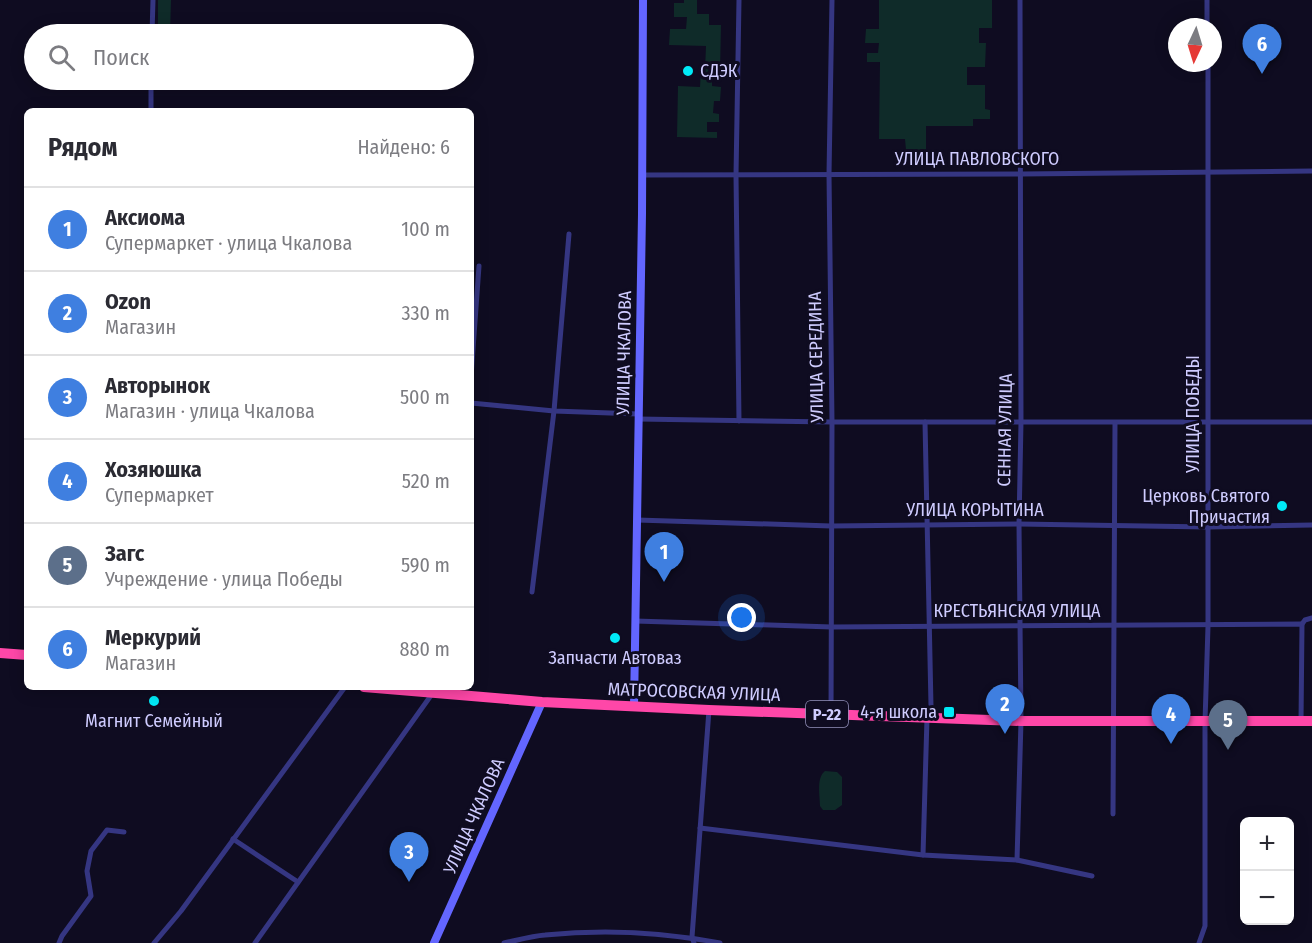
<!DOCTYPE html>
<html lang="ru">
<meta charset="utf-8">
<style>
:root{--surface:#fff;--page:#f7f7f7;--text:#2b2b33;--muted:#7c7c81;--line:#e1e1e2;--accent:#db2777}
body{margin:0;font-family:"Fira Sans Condensed",sans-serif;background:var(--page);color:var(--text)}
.controls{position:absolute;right:18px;bottom:18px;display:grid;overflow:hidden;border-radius:9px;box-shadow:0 3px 15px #0003}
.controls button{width:54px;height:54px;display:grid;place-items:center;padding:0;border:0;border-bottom:2px solid var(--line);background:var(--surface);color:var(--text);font:30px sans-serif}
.compass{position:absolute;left:1168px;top:18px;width:54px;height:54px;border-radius:50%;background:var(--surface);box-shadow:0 3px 15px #0003;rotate:184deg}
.you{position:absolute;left:742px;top:618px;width:21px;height:21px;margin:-15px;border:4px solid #fff;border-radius:50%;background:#1a73e8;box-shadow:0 0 0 9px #1a73e833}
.badge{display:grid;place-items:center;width:39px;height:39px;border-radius:50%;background:var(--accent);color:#fff;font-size:20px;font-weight:700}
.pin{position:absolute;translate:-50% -50px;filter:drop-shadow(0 2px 3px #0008)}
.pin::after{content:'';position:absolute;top:32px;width:21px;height:18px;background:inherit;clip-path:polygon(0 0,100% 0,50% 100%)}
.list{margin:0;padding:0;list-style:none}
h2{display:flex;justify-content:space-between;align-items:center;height:78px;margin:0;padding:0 24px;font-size:26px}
h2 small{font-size:20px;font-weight:400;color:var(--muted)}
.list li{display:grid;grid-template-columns:39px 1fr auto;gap:18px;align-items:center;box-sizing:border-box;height:84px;padding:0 24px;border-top:2px solid var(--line)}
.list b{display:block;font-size:22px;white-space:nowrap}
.list p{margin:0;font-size:20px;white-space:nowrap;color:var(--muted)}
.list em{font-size:20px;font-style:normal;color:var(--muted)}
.icon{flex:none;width:33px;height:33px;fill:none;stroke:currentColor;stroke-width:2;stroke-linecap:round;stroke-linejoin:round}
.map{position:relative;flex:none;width:1312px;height:943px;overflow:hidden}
.search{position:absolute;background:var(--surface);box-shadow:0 3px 15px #0003;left:24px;top:24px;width:450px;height:66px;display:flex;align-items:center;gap:15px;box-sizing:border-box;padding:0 21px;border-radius:33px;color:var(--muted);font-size:22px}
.panel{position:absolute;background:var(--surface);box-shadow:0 3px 15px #0003;left:24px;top:108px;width:450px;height:582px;border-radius:9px}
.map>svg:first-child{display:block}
.green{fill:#0f2b29}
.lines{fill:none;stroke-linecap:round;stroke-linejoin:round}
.street{stroke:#353682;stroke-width:5}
.secondary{stroke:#6366ff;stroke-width:8}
.highway{stroke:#ff47a8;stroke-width:10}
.poi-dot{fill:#00eaf7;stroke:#0f0c21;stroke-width:2}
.labels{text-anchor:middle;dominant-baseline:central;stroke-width:6;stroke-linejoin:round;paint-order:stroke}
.shield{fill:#0f0c21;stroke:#9592bc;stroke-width:1.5}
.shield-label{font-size:16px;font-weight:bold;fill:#cfccff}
.poi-label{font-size:18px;fill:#cfccff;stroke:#0f0c21;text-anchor:end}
.street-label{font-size:18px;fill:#cfccff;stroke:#0f0c21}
</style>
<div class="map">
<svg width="1312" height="943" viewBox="0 0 1312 943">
<rect width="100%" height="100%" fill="#0f0c21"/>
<g class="green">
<polygon points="158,0 171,0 170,34 158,34"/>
<polygon points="684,0 697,0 697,14 709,14 709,25 721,25 720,72 712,72 712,86 721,87 720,101 714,101 713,113 719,114 719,122 707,122 707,132 717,132 717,138 677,137 678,86 700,87 701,70 705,70 706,46 669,45 670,29 686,29 687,17 674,17 674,3 684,3"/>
<polygon points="879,0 992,0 992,28 979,28 979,43 986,43 985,67 967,67 967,85 985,85 985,109 990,110 990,119 973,119 973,126 926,126 926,151 906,150 905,139 879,139 880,62 867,62 867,53 878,53 879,43 865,43 866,29 879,29"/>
<path d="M 825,771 L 837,772 L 842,777 L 842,805 L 835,810 L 823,810 L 820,806 C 820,795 816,778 825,771 Z"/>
</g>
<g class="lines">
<g class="street">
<polyline points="1207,0 1207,27"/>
<polyline points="152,34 153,0"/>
<polyline points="151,111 151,80"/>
<polyline points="642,175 1021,174 1312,171"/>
<polyline points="471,377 479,266"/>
<polyline points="471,403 554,411 638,414"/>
<polyline points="638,419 832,422 1312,422"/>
<polyline points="739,421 736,175 739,0"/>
<polyline points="637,520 831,526 1019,524 1208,527 1312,525"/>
<polyline points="532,592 554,411 569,234"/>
<polyline points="635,621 832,627 1302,624 1301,722"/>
<polyline points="1302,624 1305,620 1312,618"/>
<polyline points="831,714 832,422 829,174 832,0"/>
<polyline points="1113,814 1115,423"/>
<polyline points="700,828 923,855 1017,860 1092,876"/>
<polyline points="233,839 298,882"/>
<polyline points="923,855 927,718 931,706 925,422"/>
<polyline points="1017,860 1021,721 1019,524 1021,422 1020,0"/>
<polyline points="59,943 62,936 91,896 87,871 91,851 107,830 124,832"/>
<polyline points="154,943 181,911 345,687"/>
<polyline points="255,943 432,694"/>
<path d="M 504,943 C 518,940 532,936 545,935 C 603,929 663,932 720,943"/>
<polyline points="694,943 692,937 709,710"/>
<polyline points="1199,943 1205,926 1205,722 1208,626 1208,63"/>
</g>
<g class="secondary">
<polyline points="634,707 642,214 643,0"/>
<polyline points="434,943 542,702"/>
</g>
<g class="highway">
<polyline points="0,653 27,655"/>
<polyline points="364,687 542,702 709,710 1021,721 1312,721"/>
</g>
</g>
<g class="poi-dot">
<circle cx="688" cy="71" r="6"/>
<circle cx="1282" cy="506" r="6"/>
<circle cx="615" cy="638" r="6"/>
<circle cx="154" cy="701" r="6"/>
<rect x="943" y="706" width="12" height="12" rx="3"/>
</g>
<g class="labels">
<rect class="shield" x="806" y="701" width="42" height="26" rx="4.5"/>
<g class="shield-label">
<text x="827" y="714">Р-22</text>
</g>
<g class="poi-label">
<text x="700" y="71" text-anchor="start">СДЭК</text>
<text x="1270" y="496">Церковь Святого<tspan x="1270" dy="21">Причастия</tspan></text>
<text x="615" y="658" text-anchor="middle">Запчасти Автоваз</text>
<text x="937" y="712">4-я школа</text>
<text x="154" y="721" text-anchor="middle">Магнит Семейный</text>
</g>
<g class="street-label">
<text x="977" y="159">УЛИЦА ПАВЛОВСКОГО</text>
<text transform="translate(624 353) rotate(-89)">УЛИЦА ЧКАЛОВА</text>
<text transform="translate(816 357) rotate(-91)">УЛИЦА СЕРЕДИНА</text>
<text transform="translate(1193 414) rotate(-90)">УЛИЦА ПОБЕДЫ</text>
<text transform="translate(1005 430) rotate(-89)">СЕННАЯ УЛИЦА</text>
<text x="975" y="510">УЛИЦА КОРЫТИНА</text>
<text x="1017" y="611">КРЕСТЬЯНСКАЯ УЛИЦА</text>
<text transform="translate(694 692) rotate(2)">МАТРОСОВСКАЯ УЛИЦА</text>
<text transform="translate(474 816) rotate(-66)">УЛИЦА ЧКАЛОВА</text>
</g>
</g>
</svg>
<div class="controls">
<button>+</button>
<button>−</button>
</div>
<svg class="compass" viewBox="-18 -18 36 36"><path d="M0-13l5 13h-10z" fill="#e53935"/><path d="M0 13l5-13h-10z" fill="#7c7c81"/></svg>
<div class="you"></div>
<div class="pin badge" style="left:664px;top:582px;background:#3f7fe0">1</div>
<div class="pin badge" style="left:1005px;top:734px;background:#3f7fe0">2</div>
<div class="pin badge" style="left:409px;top:882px;background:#3f7fe0">3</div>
<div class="pin badge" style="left:1171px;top:744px;background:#3f7fe0">4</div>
<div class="pin badge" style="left:1228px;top:750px;background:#5c6f8a">5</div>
<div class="pin badge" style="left:1262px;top:74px;background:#3f7fe0">6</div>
<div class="search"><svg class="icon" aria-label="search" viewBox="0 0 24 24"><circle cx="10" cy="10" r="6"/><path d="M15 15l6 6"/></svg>Поиск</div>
<section class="panel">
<h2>Рядом<small>Найдено: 6</small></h2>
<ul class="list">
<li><span class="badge" style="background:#3f7fe0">1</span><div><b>Аксиома</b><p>Супермаркет · улица Чкалова</p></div><em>100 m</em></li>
<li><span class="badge" style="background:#3f7fe0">2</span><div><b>Ozon</b><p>Магазин</p></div><em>330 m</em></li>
<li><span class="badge" style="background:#3f7fe0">3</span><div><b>Авторынок</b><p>Магазин · улица Чкалова</p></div><em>500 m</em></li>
<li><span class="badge" style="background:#3f7fe0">4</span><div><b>Хозяюшка</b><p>Супермаркет</p></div><em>520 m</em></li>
<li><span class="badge" style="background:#5c6f8a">5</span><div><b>Загс</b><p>Учреждение · улица Победы</p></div><em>590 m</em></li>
<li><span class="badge" style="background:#3f7fe0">6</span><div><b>Меркурий</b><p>Магазин</p></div><em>880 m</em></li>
</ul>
</section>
</div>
